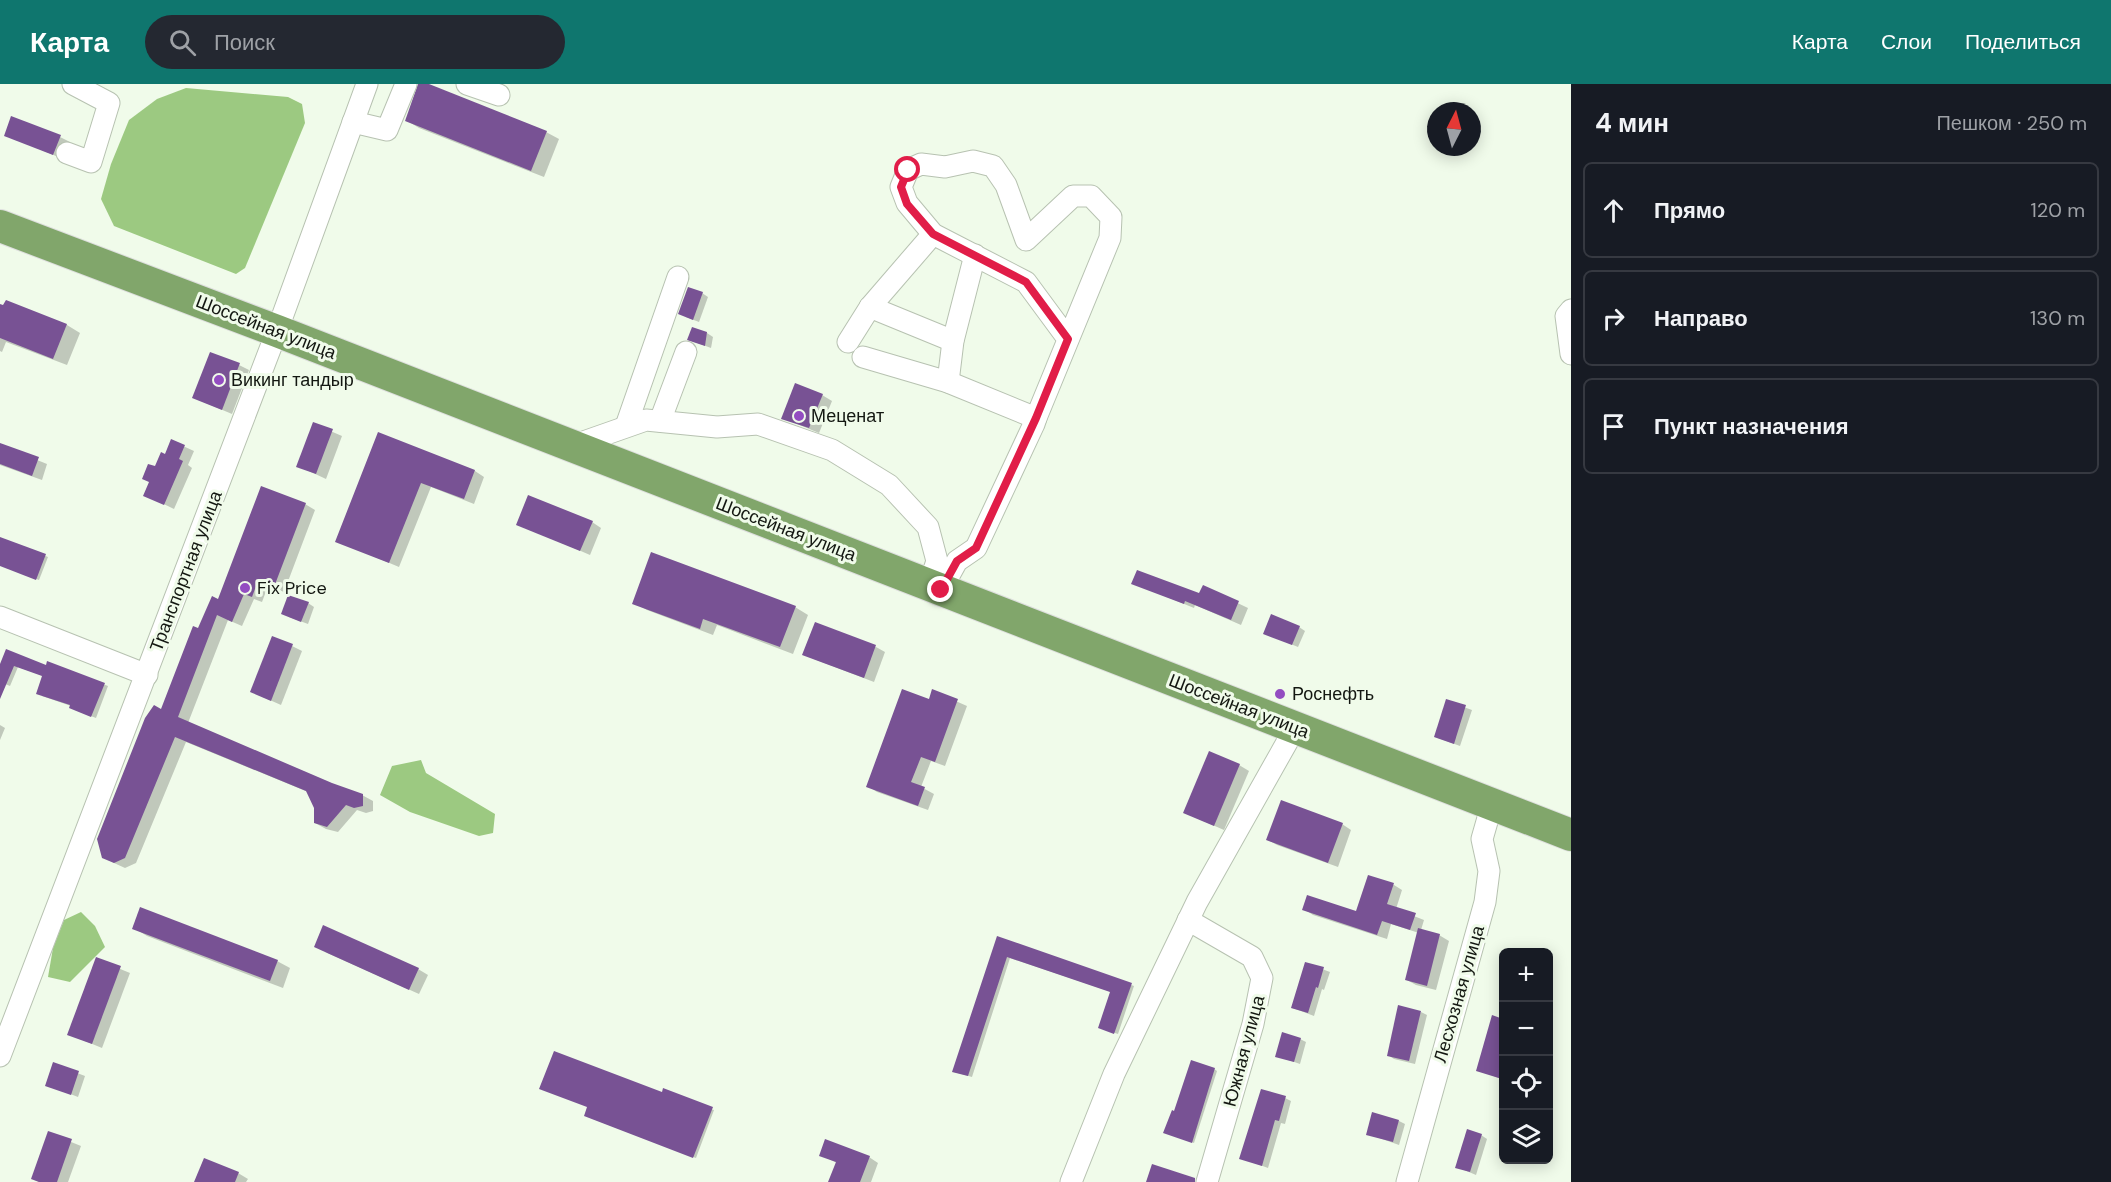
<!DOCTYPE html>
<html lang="ru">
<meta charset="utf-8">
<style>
:root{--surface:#171b24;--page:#242831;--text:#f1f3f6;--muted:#9ea1a6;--line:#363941;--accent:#0f766e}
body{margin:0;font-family:"DM Sans",sans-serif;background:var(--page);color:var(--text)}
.controls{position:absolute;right:18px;bottom:18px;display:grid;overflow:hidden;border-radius:9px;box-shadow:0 3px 15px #0003}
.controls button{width:54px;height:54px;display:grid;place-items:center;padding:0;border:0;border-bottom:2px solid var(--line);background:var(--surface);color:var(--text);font:30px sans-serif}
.compass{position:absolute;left:1427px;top:18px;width:54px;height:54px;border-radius:50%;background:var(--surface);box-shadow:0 3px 15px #0003;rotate:6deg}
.stop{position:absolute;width:18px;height:18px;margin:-14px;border:4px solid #e11d48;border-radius:50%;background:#fff}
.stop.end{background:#e11d48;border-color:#fff;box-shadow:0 2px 6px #0008}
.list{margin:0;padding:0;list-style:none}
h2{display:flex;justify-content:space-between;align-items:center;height:78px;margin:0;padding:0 24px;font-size:26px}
h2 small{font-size:20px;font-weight:400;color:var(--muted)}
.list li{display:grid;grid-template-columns:39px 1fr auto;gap:18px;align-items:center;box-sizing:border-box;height:96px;margin:0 12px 12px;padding:0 12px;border:2px solid var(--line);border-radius:9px}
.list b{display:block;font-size:22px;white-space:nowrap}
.list em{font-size:20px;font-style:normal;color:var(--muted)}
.icon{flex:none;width:33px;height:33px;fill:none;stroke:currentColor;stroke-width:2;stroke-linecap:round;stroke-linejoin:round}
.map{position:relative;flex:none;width:1571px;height:1098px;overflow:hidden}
header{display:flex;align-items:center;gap:36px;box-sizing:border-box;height:84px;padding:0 30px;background:var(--accent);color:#fff}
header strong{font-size:28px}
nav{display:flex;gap:33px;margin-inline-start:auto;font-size:21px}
.search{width:420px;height:54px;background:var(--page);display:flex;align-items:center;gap:15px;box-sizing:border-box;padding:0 21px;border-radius:33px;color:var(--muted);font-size:22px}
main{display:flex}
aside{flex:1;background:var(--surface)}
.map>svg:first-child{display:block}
.forest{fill:#9cc981}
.shadow{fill:#0003}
.building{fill:#785294}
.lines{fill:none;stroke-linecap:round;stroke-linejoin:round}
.minor-casing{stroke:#b7c2b1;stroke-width:23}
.highway-casing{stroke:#dedfde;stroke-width:34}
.minor{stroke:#fff;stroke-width:21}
.highway{stroke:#81a66b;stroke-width:32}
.route{stroke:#e11d48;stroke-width:8}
.poi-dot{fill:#934dc1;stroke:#f0fbea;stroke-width:2}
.labels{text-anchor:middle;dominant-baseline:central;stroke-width:6;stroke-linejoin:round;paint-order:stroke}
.street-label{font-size:18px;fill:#131711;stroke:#f0fbea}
.poi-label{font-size:18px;fill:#131711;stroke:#f0fbea;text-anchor:start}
</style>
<header>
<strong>Карта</strong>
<div class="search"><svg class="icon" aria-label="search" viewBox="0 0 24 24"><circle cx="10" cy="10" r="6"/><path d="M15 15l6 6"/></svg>Поиск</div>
<nav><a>Карта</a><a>Слои</a><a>Поделиться</a></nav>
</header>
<main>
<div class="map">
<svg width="1571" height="1098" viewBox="0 0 1571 1098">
<rect width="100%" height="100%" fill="#f0fbea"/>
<g class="forest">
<polygon points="186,4 288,13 302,20 305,39 245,184 236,190 114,142 101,115 111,80 129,36 157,15"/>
<polygon points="421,676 426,689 495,730 493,749 479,752 410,728 380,711 392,682"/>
<polygon points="81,828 95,842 105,863 70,898 48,893 53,864 64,836"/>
</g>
<g class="shadow">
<polygon points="419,0 425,0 546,48 559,55 544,93 419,44 406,36"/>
<polygon points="6,51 60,53 70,58 63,75"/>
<polygon points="702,209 708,213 699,238 686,233"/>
<polygon points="6,218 67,241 80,249 67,281 6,258 2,268 0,267 0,221 4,223"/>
<polygon points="707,249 713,253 711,264 695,258"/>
<polygon points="239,281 249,286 232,330 194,314"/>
<polygon points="822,311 832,317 819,349 783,334"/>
<polygon points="314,340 342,352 326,395 298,382"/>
<polygon points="379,350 475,387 484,393 474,420 431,403 399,483 337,457"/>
<polygon points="172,357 194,367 188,381 192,384 174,425 145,411"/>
<polygon points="0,361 47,380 42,396 0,381"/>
<polygon points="305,420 315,426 284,508 268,502 262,518 254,515 242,542 228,536 188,639 331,701 362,711 373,717 373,727 366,729 357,726 338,748 326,745 315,739 316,724 308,708 186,658 136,779 125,784 114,779 103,773 162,627 199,546 219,517"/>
<polygon points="592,438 601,444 590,471 518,440"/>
<polygon points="0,454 48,473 39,496 0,481"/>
<polygon points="1133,499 1200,511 1204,503 1248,524 1241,541 1195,521 1194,524"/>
<polygon points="308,519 314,523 308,540 289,533"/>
<polygon points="634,519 795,523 808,531 793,570 717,541 713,551 647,526"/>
<polygon points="815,540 876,563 885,568 874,598 814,575 804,570"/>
<polygon points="1299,543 1305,547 1298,563 1271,552"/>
<polygon points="292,562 302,567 281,621 252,608"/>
<polygon points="6,567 47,583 48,579 108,602 96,634 75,626 71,622 42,612 44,592 18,583 10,602 0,598 0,584"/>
<polygon points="933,607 967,622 945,682 931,677 921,703 934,710 928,726 877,708 868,702 929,617"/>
<polygon points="1447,617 1472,626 1460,662 1435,653"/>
<polygon points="0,641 5,644 0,656"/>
<polygon points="1239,681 1249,687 1224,746 1185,729"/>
<polygon points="1342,740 1351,746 1338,783 1277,761 1268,756"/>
<polygon points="1369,793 1394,801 1402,806 1396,825 1424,836 1421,846 1439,851 1449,857 1436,906 1416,901 1407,896 1419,849 1391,840 1387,855 1313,831 1304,825 1357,829"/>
<polygon points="134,844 277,877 290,884 283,904 147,852"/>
<polygon points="998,854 1134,902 1118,950 1103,945 1112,908 1010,874 972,993 954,988"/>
<polygon points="325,868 418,885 428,891 419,910"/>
<polygon points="96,875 130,889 102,964 68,950"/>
<polygon points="1306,879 1330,888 1324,906 1322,905 1314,932 1293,924"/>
<polygon points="1421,928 1427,931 1415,980 1394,975 1388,971"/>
<polygon points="1493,933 1504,937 1504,996 1478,986"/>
<polygon points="1300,955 1306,958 1300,980 1277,972"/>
<polygon points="54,980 85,992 78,1013 47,1001"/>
<polygon points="1214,985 1217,987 1194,1059 1168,1049 1175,1029"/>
<polygon points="662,1010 714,1026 696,1074 588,1033"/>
<polygon points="1285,1014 1291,1017 1285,1040 1281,1039 1268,1084 1241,1074"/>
<polygon points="1399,1037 1405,1040 1399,1061 1368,1050"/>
<polygon points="49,1049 81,1062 68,1098 39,1098 33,1095"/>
<polygon points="1481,1051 1487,1055 1476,1091 1457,1083"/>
<polygon points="821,1071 869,1073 878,1079 871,1098 830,1098 837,1079"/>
<polygon points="238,1089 248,1095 246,1098 196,1098"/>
</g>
<g class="building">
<polygon points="418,0 429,0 547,47 531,87 405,37"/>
<polygon points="11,32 61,51 53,71 4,52"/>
<polygon points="688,203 703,208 693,236 678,230"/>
<polygon points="6,216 67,240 53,275 0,254 0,220 3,221"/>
<polygon points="692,243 707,248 705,262 687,256"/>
<polygon points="210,268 240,279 222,326 192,314"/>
<polygon points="795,299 823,310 809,344 781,335"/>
<polygon points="313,338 333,345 316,390 296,383"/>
<polygon points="378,348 475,386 464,415 421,399 389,479 335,458"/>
<polygon points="171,355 185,361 179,375 183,377 164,421 143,412 149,398 142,395 148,380 155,382 161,368 165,370"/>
<polygon points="0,359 39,373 32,392 0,380"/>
<polygon points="261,402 306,419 274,503 258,497 252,513 244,510 232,538 217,531 178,633 332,699 363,710 363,722 354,724 346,721 327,743 314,739 314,724 306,707 175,653 125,774 114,779 102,774 97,755 145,634 154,621 161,625 193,542 198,544 212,512 218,515"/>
<polygon points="528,411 593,437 580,467 516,441"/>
<polygon points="0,453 46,470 36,496 0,482"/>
<polygon points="651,468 796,522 780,563 703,535 700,545 632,520"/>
<polygon points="1137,486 1199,509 1203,501 1239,517 1231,536 1185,517 1184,520 1131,500"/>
<polygon points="288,511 309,518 301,538 281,530"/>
<polygon points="1271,530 1300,542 1292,561 1263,550"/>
<polygon points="815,538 876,561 864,594 802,571"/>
<polygon points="272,552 293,560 271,617 250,608"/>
<polygon points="6,565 46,581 47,577 105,599 91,633 69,624 70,621 36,610 42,592 14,582 0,615 0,580"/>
<polygon points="902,605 929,615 932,605 958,615 935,678 921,673 911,698 925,703 918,722 866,703"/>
<polygon points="1446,615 1466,621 1454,660 1434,653"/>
<polygon points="1209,667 1240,680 1214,742 1183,729"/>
<polygon points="1281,716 1343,739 1328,779 1266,756"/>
<polygon points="1368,791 1394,799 1387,820 1416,829 1410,846 1382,837 1377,851 1302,826 1307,811 1356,827"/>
<polygon points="140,823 278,876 270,897 132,845"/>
<polygon points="323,841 419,884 409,906 314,863"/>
<polygon points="1418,844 1440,850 1427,902 1405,896"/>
<polygon points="997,852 1132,899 1114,950 1098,944 1110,908 1007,873 968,992 952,988"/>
<polygon points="96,873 121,882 92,960 67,951"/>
<polygon points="1305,878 1324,883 1318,904 1316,903 1308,929 1291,924"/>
<polygon points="1398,921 1421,927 1409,977 1387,972"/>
<polygon points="1492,931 1503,935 1503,988 1502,995 1476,987"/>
<polygon points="1282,948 1301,954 1294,978 1275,973"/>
<polygon points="554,967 662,1008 663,1004 713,1023 693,1074 584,1032 587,1023 539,1005"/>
<polygon points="1191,976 1215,984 1192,1059 1163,1049 1172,1026 1174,1027"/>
<polygon points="53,978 79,987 71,1011 45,1002"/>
<polygon points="1261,1005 1286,1012 1279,1037 1275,1036 1262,1082 1239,1075"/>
<polygon points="1372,1028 1399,1036 1393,1058 1366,1051"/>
<polygon points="1467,1045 1482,1050 1470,1088 1455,1084"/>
<polygon points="48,1047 72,1055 57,1098 39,1098 31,1095"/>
<polygon points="825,1055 870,1072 860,1098 828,1098 836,1078 819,1072"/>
<polygon points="204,1074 239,1088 235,1098 194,1098"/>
<polygon points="1152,1080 1195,1094 1195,1098 1146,1098"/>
</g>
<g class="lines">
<defs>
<g id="minor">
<polyline points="467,0 499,11"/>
<polyline points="353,38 387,46 406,0"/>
<polyline points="67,69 91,78 109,19 73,0"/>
<polyline points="870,223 953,257"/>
<polyline points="1571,226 1566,232 1571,270"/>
<polyline points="848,258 870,223 933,150"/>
<polyline points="863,273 948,298 1036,334"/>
<polyline points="948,298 953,257 975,171"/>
<polyline points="660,337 686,268"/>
<polyline points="626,342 678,193"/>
<polyline points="572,362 646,336 717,343 758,340 832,366 889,401 928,443 937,477 929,501"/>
<polyline points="941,506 957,477 976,464 1034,340 1036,334 1110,154 1111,133 1091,112 1073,112 1026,156 1006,101 993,82 973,77 945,83 921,80 908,86 901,103 907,119 933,150 1026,198 1068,255"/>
<polyline points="0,533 147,591"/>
<polyline points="1188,836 1252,873 1262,894 1253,940 1207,1098"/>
<polyline points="0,972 277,247 367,0"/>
<polyline points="1071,1098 1114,990 1197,818 1295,644"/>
<polyline points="1407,1098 1485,818 1489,787 1482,755 1492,720"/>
</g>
<polyline id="highway" points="0,142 277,247 1571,751"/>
</defs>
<use href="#minor" class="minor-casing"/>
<use href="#highway" class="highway-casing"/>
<use href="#minor" class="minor"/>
<use href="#highway" class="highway"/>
</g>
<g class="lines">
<polyline class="route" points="908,86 901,103 907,120 933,150 1026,198 1068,255 1036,334 976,464 957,477 941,506"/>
</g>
<g class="poi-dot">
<circle cx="219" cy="296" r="6"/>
<circle cx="799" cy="332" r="6"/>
<circle cx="245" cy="504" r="6"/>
<circle cx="1280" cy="610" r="6"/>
</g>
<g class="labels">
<g class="street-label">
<text transform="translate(266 243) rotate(21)">Шоссейная улица</text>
<text transform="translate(786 445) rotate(21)">Шоссейная улица</text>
<text transform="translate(186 487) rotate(-69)">Транспортная улица</text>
<text transform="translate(1239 622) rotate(21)">Шоссейная улица</text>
<text transform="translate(1459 910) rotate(-74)">Лесхозная улица</text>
<text transform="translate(1244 967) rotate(-75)">Южная улица</text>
</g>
<g class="poi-label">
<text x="231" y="296">Викинг тандыр</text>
<text x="811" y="332">Меценат</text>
<text x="257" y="504">Fix Price</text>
<text x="1292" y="610">Роснефть</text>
</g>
</g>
</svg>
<div class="controls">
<button>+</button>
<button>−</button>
<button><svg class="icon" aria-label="locate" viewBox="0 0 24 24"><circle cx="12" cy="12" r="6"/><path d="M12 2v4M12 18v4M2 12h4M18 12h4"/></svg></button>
<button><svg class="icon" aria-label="layers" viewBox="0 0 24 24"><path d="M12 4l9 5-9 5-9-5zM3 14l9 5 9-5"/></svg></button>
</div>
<svg class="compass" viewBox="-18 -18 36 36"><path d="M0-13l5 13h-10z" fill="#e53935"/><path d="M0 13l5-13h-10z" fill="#9ea1a6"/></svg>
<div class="stop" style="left:908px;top:86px"></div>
<div class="stop end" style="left:941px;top:506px"></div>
</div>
<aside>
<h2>4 мин<small>Пешком · 250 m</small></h2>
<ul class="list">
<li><svg class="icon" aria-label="ahead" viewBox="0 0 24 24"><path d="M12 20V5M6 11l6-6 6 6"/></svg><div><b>Прямо</b></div><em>120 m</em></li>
<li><svg class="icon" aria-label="right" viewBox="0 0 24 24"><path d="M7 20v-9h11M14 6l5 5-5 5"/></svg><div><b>Направо</b></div><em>130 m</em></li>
<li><svg class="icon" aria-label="arrive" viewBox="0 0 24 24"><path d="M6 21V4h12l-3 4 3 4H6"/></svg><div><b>Пункт назначения</b></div></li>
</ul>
</aside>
</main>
